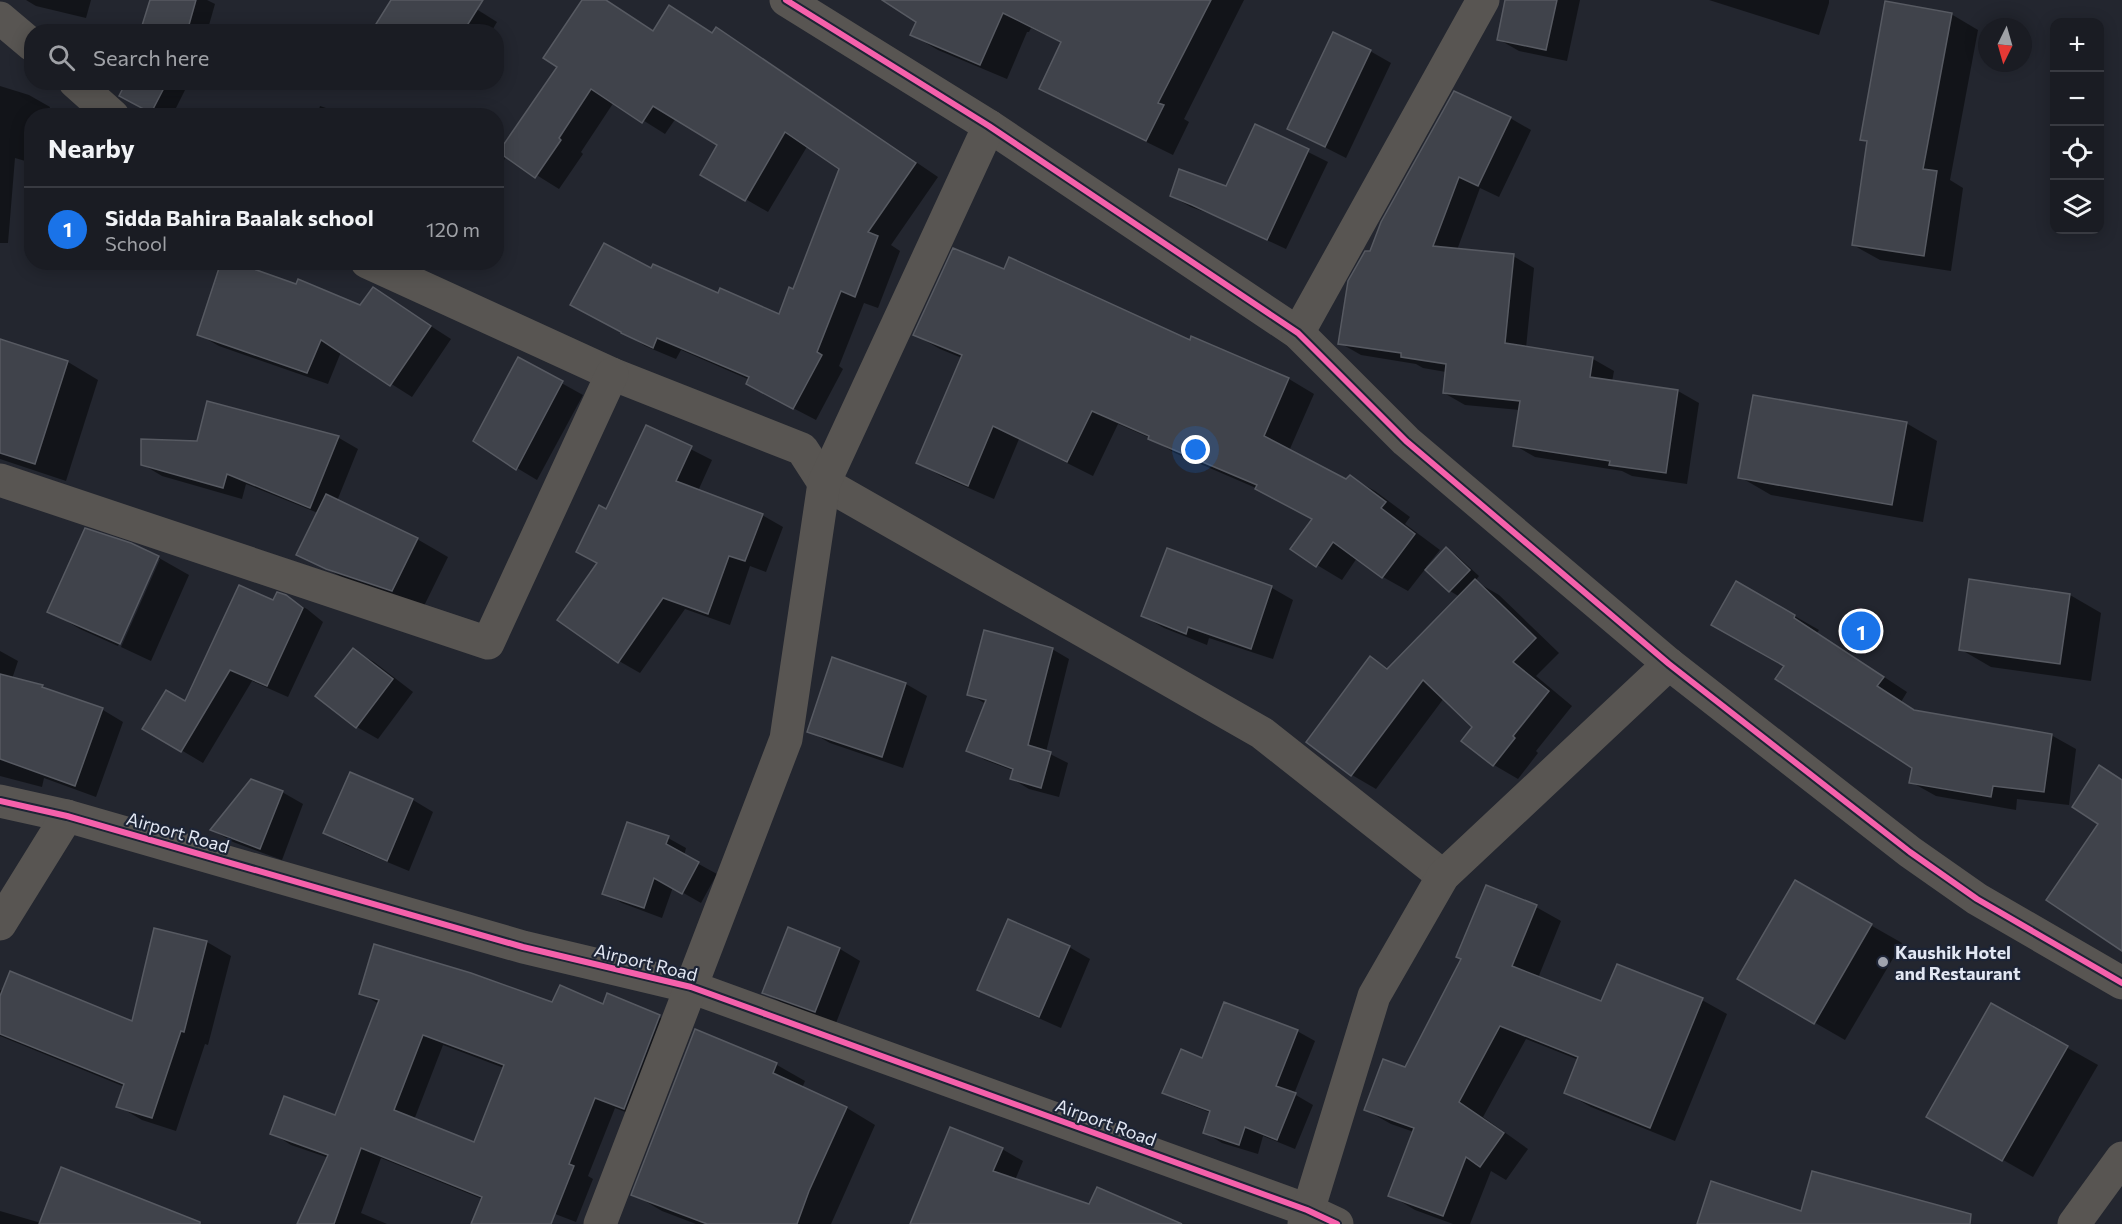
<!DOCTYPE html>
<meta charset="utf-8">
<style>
:root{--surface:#1a1c23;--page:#272930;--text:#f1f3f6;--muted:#9fa1a6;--line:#383a41;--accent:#1a73e8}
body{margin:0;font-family:Commissioner,sans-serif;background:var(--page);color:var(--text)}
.controls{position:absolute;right:18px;top:18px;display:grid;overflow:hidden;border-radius:12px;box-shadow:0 3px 15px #0003}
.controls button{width:54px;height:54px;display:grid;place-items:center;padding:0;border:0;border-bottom:2px solid var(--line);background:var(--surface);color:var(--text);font:30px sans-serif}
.compass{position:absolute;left:1978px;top:18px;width:54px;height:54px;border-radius:50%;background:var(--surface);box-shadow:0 3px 15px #0003;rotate:185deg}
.you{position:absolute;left:1196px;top:450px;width:21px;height:21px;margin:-15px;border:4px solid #fff;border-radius:50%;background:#1a73e8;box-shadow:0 0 0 9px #1a73e833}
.badge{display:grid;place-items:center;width:39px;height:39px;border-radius:50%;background:var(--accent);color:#fff;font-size:20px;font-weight:700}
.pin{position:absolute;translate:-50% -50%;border:3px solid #fff;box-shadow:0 2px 6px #0006}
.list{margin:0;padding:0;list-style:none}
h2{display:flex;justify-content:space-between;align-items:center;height:78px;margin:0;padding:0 24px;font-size:26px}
h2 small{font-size:20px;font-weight:400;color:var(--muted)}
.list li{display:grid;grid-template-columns:39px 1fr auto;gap:18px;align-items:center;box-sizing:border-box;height:84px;padding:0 24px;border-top:2px solid var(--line)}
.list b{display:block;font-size:22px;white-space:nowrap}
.list p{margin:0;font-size:20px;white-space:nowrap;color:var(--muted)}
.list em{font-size:20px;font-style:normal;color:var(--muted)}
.icon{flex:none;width:33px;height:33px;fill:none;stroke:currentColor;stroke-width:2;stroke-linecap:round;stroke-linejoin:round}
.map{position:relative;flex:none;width:2122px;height:1224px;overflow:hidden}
.search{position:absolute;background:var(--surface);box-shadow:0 3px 15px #0003;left:24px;top:24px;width:480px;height:66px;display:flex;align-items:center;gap:15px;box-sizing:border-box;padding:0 21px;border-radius:24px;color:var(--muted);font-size:22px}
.panel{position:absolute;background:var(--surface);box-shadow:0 3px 15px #0003;left:24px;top:108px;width:480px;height:162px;border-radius:24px}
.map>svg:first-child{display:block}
.education{fill:#312733}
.shadow{fill:#0007;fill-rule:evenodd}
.building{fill:#40434b;stroke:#575a62;stroke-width:1.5;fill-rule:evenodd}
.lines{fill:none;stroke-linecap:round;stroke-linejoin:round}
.minor{stroke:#585552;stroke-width:33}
.cycleway-casing{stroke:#1d2435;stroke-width:10}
.cycleway{stroke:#f560ab;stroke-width:6}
.poi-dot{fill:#9fa3ae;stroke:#1d2435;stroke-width:2}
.labels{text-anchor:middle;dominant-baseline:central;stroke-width:4.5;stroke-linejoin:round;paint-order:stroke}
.street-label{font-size:18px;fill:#e2e7f3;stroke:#1d2435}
.poi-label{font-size:18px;font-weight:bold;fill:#e2e7f3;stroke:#1d2435;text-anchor:start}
</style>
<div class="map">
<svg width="2122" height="1224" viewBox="0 0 2122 1224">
<rect width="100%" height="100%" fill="#23262f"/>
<polygon class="education" points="1858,606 1884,622 1865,655 1838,640"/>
<g class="shadow">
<polygon points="26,0 91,0 86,18 36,6"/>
<polygon points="151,0 207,0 215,4 207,32 142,32"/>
<polygon points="393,0 462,0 497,22 491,32 373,32"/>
<polygon points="583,0 605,0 654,31 713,34 717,29 739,42 938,177 891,245 900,251 878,308 864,303 839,366 843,369 816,420 770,396 750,380 681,350 676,359 645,346 623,332 651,270 779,316 794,291 841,168 808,145 768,212 702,174 719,145 676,118 665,134 614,102 581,152 583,154 559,189 506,156 496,177 496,145 503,149 560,67"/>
<polygon points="883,0 1244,0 1184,119 1189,122 1173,155 1067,103 1041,88 1062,43 1031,28 1029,32 1027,32 1007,79 938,50 912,35 917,21"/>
<polygon points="1507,0 1580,0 1567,61 1519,51 1498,39"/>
<polygon points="1709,0 1829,0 1829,3 1819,35"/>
<polygon points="1951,14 1978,30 1950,180 1963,188 1951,271 1880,260 1853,245 1868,143 1862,139"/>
<polygon points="1370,51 1391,63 1346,158 1289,129"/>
<polygon points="128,82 189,82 172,116 156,116 121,96"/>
<polygon points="444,82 459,82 455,89"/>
<polygon points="0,86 29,95 50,107 48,116 32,116 32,163 15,158 8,243 0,243"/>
<polygon points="320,106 350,116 317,116"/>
<polygon points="1510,118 1531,130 1499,197 1480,188 1457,250 1513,256 1534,268 1526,348 1593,359 1614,371 1612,382 1678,391 1699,403 1687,484 1632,476 1622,471 1535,457 1514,445 1520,410 1465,405 1444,393 1446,372 1423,368 1416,364 1361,355 1340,343 1371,253"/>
<polygon points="1256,126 1328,162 1286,249 1213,215 1191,207 1171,196 1227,187"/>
<polygon points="373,289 451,339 412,397 341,352 328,384 219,346 198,334 361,307"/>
<polygon points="915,335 1190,342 1192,338 1289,379 1314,394 1289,451 1347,481 1350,477 1375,491 1410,517 1405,524 1440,550 1426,567 1428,569 1446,549 1456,555 1479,576 1475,581 1499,595 1559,653 1536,676 1572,706 1536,751 1538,753 1518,779 1494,765 1463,741 1474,727 1444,698 1376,789 1352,775 1370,658 1389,669 1460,597 1450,591 1426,568 1408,591 1383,577 1357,558 1342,580 1317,565 1314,520 1256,488 1175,453 1150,438 1118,424 1093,476 1019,439 994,499 943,477 918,463 962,358 940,349"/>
<polygon points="5,342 68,362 98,380 66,481 0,459 0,358"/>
<polygon points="518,359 583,395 537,480 517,468"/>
<polygon points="208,403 339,438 358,449 337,501 417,539 448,557 423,608 359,586 298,554 318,513 246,484 242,499 162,476 142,464 198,442"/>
<polygon points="1906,423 1937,441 1923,522 1771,495 1740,477"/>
<polygon points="647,427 712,460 698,491 762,515 783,527 766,572 750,566 730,625 685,609 640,673 619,661 598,564 607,511"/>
<polygon points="130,545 159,558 189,575 151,661 121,647 160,559 157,559 118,646 80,629 49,611"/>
<polygon points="1168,550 1272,588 1293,600 1273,659 1209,638 1207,645 1164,628 1143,616"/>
<polygon points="1737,583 1819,630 1817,633 1907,692 1901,702 1916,712 2051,735 2076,749 2069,805 2017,799 2016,810 1936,796 1911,782 1914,768 1786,666"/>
<polygon points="2070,595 2101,613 2091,681 1991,667 1960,649"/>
<polygon points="285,597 307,609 323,622 288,697 252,681 203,763 144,728 186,703 274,602"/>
<polygon points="1052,649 1069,659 1046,752 1068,763 1059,797 1029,789 1012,779 1014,771 985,760 968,750 986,704 969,694"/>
<polygon points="353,650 374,662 413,692 378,739 357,727"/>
<polygon points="0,651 18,661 12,679 42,686 52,692 103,710 123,722 96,797 44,778 42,787 0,776"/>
<polygon points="833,659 906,684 927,696 903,768 830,743 809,731"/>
<polygon points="282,792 303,804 282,860 233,842 212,830"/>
<polygon points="413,800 433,812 409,871 346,845 325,833"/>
<polygon points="668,838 686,848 684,856 717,874 701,903 673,887 662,918 622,903 604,893"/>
<polygon points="1795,882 1902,943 1845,1040 1739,979"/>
<polygon points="1536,907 1561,921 1538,978 1602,1003 1618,965 1702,1000 1727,1014 1675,1141 1591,1107 1566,1093 1579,1060 1526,1039 1483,1117 1528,1149 1506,1180 1491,1171 1470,1224 1453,1224 1415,1210 1390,1195 1414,1132 1391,1124 1366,1110 1405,1069"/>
<polygon points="207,942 231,956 208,1045 205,1044 176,1131 142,1120 118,1106 125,1087 0,1036 0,990 133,1023"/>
<polygon points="1069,947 1090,959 1061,1028 1000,1001 979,989"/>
<polygon points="840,949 860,961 836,1023 784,1004 763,992"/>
<path d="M 361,993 L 603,1007 L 659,1017 L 679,1028 L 644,1119 L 615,1108 L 588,1176 L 593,1179 L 576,1222 L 550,1212 L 545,1224 L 472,1224 L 482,1199 L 381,1158 L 361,1213 L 387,1224 L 299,1224 L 329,1158 L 291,1145 L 272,1133 L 336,1117 L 379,1004 ZM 443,1045 L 504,1068 L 475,1143 L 414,1120 Z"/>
<polygon points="1992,1005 2098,1065 2033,1177 1928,1117"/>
<polygon points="696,1031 777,1065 805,1081 802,1088 847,1108 875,1125 831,1224 696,1224 662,1211 633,1194"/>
<polygon points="1297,1031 1315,1041 1294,1094 1313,1105 1295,1149 1263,1136 1258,1154 1222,1143 1204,1132 1211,1113 1182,1102 1164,1092 1203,1060"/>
<polygon points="1002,1149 1023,1161 1015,1180 1090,1206 1160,1224 912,1224"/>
<polygon points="0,1211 41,1223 176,1224 0,1224"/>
</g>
<g class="building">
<polygon points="150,0 196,0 187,32 140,32"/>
<polygon points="391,0 483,0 463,32 371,32"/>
<polygon points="582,0 606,0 653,31 669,5 712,33 716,27 916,163 868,232 878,236 855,297 841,291 817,352 822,355 793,409 746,384 749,377 657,338 653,348 621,333 621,332 570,305 604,243 651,268 653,264 718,293 720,288 779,314 789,287 793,289 839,169 785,132 745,201 700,175 717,145 653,106 642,123 591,89 559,138 561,140 535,178 504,156 504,144 557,67 543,58"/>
<polygon points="882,0 1211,0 1158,103 1164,105 1146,141 1039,89 1061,42 1003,13 980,65 910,35 916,22"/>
<polygon points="1505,0 1557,0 1546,50 1497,40"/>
<polygon points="1885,1 1952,13 1923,169 1937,171 1924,256 1852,245 1867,141 1860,140"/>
<polygon points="1333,32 1371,50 1325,147 1287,129"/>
<polygon points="126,82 167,82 151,113 119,96"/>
<polygon points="1454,91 1511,117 1478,186 1459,177 1433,246 1514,254 1505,343 1593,357 1590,377 1678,390 1666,473 1609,465 1610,461 1513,446 1520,401 1443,393 1446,364 1401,357 1401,353 1338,344 1348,281 1365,251 1370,251 1381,222"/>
<polygon points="1255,124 1309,149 1267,240 1192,205 1170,196 1179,169 1226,186"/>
<polygon points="953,248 1004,269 1009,257 1190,340 1191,336 1289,378 1264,436 1346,479 1350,475 1386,502 1381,508 1415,534 1382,578 1333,542 1316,567 1290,549 1312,519 1255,489 1257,485 1148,439 1149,436 1092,411 1067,462 993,426 968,486 916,463 962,355 913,335"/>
<polygon points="221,262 234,262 296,284 298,279 360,305 373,287 431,326 390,386 321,340 307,373 197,335"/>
<polygon points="0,339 68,361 35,464 0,453"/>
<polygon points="518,357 563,381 516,470 473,441"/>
<polygon points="1753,395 1907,422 1892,505 1738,478"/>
<polygon points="207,401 339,436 310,508 227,474 223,488 141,465 141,439 197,441"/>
<polygon points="646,425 692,446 676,481 763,514 745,561 729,556 708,614 663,598 618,663 557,620 597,563 576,552 599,505 606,509"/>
<polygon points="326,494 418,538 392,591 326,569 296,555"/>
<polygon points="85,528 131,543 159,556 120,644 47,612"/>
<polygon points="1446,547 1470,570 1449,592 1425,570"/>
<polygon points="1167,548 1272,586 1251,649 1188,627 1186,634 1141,616"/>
<polygon points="1475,579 1536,638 1513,662 1549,691 1513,736 1515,738 1493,766 1461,741 1472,727 1423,680 1351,776 1306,742 1370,656 1387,669"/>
<polygon points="1969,579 2070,594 2060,664 1959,650"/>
<polygon points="1736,581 1795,615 1794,618 1884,677 1877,686 1914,710 2052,734 2044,792 1993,786 1991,797 1909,783 1912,768 1775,679 1784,666 1711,625"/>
<polygon points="239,585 273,600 277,592 286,595 303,608 267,686 230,670 181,752 142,729 166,690 185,701"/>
<polygon points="984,630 1053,648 1028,745 1051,752 1041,788 1010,779 1013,769 966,751 986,700 967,695"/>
<polygon points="353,648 393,679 356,728 315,696"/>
<polygon points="832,657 906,683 882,757 807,732"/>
<polygon points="0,674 43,685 42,687 103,708 75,786 0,759"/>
<polygon points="2099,765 2122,780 2122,951 2046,900 2098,824 2072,807"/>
<polygon points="350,772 413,799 387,861 323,833"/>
<polygon points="251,779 283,791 260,849 210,830"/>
<polygon points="627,822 669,836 666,844 699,862 682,894 654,878 644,908 602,894"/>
<polygon points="1795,880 1872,924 1814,1024 1737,979"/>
<polygon points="1486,885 1537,905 1512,966 1601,1001 1617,964 1703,998 1650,1128 1564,1093 1578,1057 1500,1026 1459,1102 1504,1133 1480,1167 1466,1157 1443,1216 1388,1196 1414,1128 1364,1110 1383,1059 1405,1067 1461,959 1456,957"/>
<polygon points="1008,919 1070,946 1039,1017 977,990"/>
<polygon points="788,927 840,948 815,1012 762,993"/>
<polygon points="154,928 207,941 184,1032 181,1031 152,1118 116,1107 124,1084 0,1034 0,996 10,971 132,1021"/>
<path d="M 374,944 L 471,973 L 552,1002 L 560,985 L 603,1004 L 607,993 L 660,1015 L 624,1109 L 595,1098 L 569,1164 L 574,1166 L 551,1224 L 471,1224 L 482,1197 L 361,1148 L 334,1224 L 297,1224 L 328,1155 L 270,1134 L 284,1096 L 335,1115 L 379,1000 L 359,994 ZM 423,1035 L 504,1065 L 474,1142 L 394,1110 Z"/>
<polygon points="1224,1002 1298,1030 1276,1086 1296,1093 1277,1140 1245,1127 1239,1145 1203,1133 1210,1111 1162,1093 1181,1049 1202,1058"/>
<polygon points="1991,1003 2068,1046 2002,1161 1926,1117"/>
<polygon points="695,1029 777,1063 773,1073 847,1107 809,1191 797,1224 707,1224 631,1195"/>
<polygon points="950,1127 1003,1148 993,1171 1089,1204 1097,1187 1182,1224 910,1224"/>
<polygon points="61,1167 200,1222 200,1224 39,1224"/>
<polygon points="1812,1171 1971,1214 1970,1224 1697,1224 1711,1181 1801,1211"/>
</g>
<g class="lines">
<g class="minor">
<polyline points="786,0 989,126 1298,333 1406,441 1669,664 1910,852 1977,899 2122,983"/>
<polyline points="0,18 32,45"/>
<polyline points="75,82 113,116"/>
<polyline points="367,262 612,374 802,449 824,483 1262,733 1443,876"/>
<polyline points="1298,333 1483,0"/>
<polyline points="0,480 488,643 612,374"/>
<polyline points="0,801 67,816 523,947 691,987 1307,1210 1337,1224"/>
<polyline points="0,924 67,816"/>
<polyline points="600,1224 786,739 824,483 989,126"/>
<polyline points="1304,1224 1374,996 1443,876 1669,664"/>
<polyline points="2074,1224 2122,1158"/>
</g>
<defs>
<g id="cycleway">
<polyline points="786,0 989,126 1298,333 1406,441 1669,664 1910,852 1977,899 2122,983"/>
<polyline points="0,801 67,816 523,947 691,987 1307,1210 1337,1224"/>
</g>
</defs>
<use href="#cycleway" class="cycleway-casing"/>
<use href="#cycleway" class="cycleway"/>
</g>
<circle class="poi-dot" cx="1883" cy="962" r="6"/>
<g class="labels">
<g class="street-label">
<text transform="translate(178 832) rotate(16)">Airport Road</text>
<text transform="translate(646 962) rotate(14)">Airport Road</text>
<text transform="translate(1106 1122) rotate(20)">Airport Road</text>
</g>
<g class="poi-label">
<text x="1895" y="952">Kaushik Hotel<tspan x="1895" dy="21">and Restaurant</tspan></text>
</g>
</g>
</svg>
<div class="controls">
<button>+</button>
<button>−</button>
<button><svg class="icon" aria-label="locate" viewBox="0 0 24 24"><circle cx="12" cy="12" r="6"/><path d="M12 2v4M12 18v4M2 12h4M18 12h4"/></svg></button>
<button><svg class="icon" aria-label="layers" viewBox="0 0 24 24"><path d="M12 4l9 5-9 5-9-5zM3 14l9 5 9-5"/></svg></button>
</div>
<svg class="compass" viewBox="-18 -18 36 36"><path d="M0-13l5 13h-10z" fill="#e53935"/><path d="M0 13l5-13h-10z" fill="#9fa1a6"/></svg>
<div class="you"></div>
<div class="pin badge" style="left:1861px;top:631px">1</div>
<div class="search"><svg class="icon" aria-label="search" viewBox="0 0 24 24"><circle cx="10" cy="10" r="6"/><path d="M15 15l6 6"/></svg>Search here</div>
<section class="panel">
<h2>Nearby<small></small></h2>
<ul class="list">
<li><span class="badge">1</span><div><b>Sidda Bahira Baalak school</b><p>School</p></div><em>120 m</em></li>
</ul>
</section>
</div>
